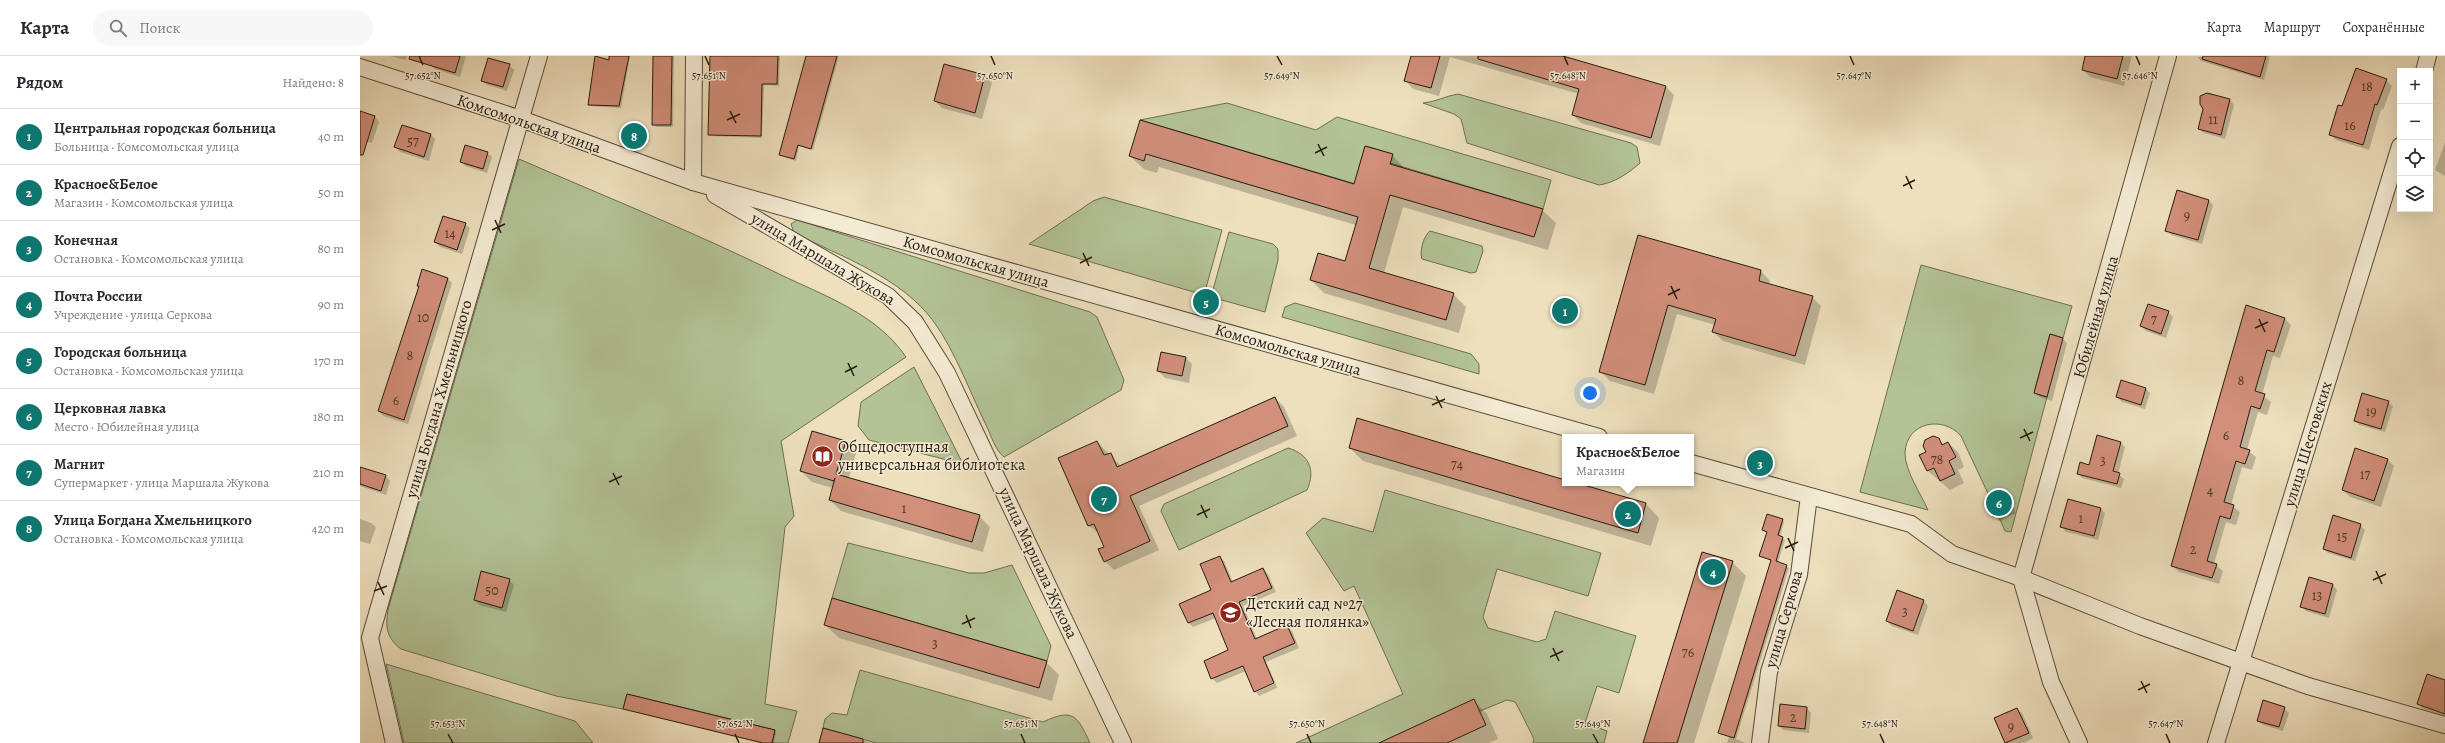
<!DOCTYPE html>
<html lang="ru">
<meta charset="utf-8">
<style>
:root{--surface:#fff;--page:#f7f7f7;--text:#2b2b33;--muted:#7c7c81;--line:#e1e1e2;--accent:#0f766e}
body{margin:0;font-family:Alegreya,serif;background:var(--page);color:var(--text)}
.controls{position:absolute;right:12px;top:12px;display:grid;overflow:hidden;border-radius:0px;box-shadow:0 4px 16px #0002}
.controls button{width:36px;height:36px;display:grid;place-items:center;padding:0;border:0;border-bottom:1px solid var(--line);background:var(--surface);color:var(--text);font:20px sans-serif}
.you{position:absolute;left:1230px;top:337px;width:14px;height:14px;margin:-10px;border:3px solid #fff;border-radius:50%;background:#1a73e8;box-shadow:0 0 0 6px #1a73e833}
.badge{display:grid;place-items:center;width:26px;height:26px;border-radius:50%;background:var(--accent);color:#fff;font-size:13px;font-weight:700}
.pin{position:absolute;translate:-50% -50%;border:2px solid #fff;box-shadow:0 1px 4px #0006}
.popup{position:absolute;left:1202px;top:378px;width:132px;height:52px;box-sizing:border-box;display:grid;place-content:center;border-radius:0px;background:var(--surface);filter:drop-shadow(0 1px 3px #0005);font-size:13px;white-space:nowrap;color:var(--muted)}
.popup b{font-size:15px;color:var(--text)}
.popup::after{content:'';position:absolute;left:50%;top:100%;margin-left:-8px;border:8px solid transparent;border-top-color:var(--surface)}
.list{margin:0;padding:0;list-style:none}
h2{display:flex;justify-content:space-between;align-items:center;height:52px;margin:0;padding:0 16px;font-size:17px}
h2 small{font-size:13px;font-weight:400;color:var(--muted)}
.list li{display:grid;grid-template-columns:26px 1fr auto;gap:12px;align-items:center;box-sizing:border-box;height:56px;padding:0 16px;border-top:1px solid var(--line)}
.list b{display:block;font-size:15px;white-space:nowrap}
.list p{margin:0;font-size:13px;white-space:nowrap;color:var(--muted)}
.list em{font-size:13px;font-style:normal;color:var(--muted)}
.icon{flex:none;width:22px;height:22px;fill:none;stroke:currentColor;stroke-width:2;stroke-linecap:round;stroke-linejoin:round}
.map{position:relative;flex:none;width:2085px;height:687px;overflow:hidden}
header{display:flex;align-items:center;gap:24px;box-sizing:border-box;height:56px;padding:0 20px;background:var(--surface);border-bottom:1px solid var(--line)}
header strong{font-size:19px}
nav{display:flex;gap:22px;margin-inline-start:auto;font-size:14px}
.search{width:280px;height:36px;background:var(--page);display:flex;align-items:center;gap:10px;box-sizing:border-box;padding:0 14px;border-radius:22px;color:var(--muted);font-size:15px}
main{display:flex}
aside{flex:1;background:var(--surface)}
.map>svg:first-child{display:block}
.green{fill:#b3c396;stroke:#6d6f53}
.shadow{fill:#0003}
.building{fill:#d28f7a;stroke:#271b10}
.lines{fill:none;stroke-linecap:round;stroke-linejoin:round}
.minor-casing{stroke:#594c3b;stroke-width:18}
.minor{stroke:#f4ebd4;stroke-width:16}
.ticks{fill:none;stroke:#271b10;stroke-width:1.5}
.labels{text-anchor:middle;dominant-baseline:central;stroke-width:3;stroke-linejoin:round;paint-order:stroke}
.number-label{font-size:14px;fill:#52382a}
.street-label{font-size:16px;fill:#271b10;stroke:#f4ebd4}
.poi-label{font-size:16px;fill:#271b10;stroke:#f4ebd4;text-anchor:start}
.ticks-label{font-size:10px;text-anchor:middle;fill:#271b10;stroke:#f4ebd4;stroke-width:3;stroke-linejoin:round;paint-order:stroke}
</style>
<header>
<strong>Карта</strong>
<div class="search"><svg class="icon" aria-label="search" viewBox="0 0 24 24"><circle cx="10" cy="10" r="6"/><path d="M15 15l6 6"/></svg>Поиск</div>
<nav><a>Карта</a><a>Маршрут</a><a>Сохранённые</a></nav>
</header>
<main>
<aside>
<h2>Рядом<small>Найдено: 8</small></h2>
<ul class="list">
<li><span class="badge">1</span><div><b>Центральная городская больница</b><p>Больница · Комсомольская улица</p></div><em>40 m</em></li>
<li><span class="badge">2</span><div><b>Красное&amp;Белое</b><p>Магазин · Комсомольская улица</p></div><em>50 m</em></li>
<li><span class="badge">3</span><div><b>Конечная</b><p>Остановка · Комсомольская улица</p></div><em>80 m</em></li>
<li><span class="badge">4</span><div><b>Почта России</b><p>Учреждение · улица Серкова</p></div><em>90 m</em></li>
<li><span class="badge">5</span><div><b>Городская больница</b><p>Остановка · Комсомольская улица</p></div><em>170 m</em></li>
<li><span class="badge">6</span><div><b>Церковная лавка</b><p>Место · Юбилейная улица</p></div><em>180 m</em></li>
<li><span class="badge">7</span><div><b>Магнит</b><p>Супермаркет · улица Маршала Жукова</p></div><em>210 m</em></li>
<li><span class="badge">8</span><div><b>Улица Богдана Хмельницкого</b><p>Остановка · Комсомольская улица</p></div><em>420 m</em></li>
</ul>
</aside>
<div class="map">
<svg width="2085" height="687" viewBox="0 0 2085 687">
<rect width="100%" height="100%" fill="#eee0bd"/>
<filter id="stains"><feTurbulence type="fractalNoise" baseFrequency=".005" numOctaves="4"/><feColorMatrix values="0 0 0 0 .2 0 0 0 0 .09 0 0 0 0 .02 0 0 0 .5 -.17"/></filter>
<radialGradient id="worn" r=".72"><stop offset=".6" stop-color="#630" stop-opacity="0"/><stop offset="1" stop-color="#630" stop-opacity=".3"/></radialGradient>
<g class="green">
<path d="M 1098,38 L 1271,87 L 1277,91 L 1280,107 C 1269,117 1254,127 1239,129 L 1107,87 L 1101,63 L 1094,58 L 1063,47 C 1076,46 1085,40 1098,38 Z"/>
<polygon points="867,47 956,74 977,61 1191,124 1183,153 1030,107 1032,98 1006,90 999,129 780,64"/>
<path d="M 159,103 C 246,141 334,176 419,218 C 465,240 517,258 546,301 L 421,385 L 434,460 L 425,471 L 405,648 L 437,655 L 428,687 L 412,687 L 415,674 L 267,638 L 263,653 L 196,640 L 41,593 C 25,581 25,568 29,550 Z"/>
<polygon points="744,141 862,174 844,239 669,188 733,145"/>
<path d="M 437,164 L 730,256 L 737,261 L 764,324 L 761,334 L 644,401 C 635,394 631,379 626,369 C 610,336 595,295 574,266 C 541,221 482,201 434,177 L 431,168 Z"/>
<path d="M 1070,175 L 1122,190 L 1123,195 L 1116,216 L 1111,217 L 1062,203 C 1059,196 1064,179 1070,175 Z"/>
<polygon points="869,176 913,188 918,193 918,204 905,256 851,241"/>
<path d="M 1561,209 L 1712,250 L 1703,282 L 1690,278 L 1674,337 L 1687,341 L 1651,476 L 1645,475 L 1638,459 L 1652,452 L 1644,434 L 1632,446 L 1601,380 C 1583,359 1546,366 1545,397 C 1545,415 1561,438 1568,454 L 1500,436 Z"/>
<polygon points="935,247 1111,298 1119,308 1119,318 922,261 925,251"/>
<polygon points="554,311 603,408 509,384 498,370 501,346"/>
<path d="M 928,392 C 949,398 956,414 947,434 L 819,494 L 801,455 L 804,448 Z"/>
<polygon points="1025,434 1241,497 1228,540 1137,513 1123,561 1128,572 1177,586 1186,583 1195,555 1276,580 1259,637 1237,630 1225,667 1247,675 1244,687 1173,687 1174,683 1158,651 1155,646 1147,644 1120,655 1019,687 936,687 1043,638 994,530 984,535 946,477 963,462 1013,476"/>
<polygon points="488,487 609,517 624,517 652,509 691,590 687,605 472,542"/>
<polygon points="26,608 215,665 233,687 44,687"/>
<path d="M 500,614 L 683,666 C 713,652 717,659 730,687 L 516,687 L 463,672 L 465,663 L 472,657 L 487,659 Z"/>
</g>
<g class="shadow">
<polygon points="30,0 47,0 45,4"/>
<polygon points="73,0 106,0 100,21 75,13 70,9"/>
<polygon points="250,0 270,0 261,52 231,50 229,48 250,5"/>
<polygon points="294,0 314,0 313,71 296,71 294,68"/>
<polygon points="351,0 420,0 419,30 404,29 402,82 351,80 349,78"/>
<polygon points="447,0 479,0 453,94 439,90 436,105 420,99"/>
<polygon points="1052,0 1199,0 1306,31 1314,39 1300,90 1221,67 1213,59 1219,38 1090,1 1079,40 1053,33 1045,24"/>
<polygon points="1726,0 1772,0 1764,30 1730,21 1723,14"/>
<polygon points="1910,0 1904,24 1841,5 1837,1"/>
<polygon points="149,9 154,14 147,35 127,29 123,25"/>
<polygon points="625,20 632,27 622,63 582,52 575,45"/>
<polygon points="2026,24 2032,30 2023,54 2021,53 2009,94 1976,84 1970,78 1982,51"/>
<polygon points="1870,44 1874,49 1865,83 1844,77 1839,73"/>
<polygon points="0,56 15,61 19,66 12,87 0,83"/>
<polygon points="780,66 995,129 1032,99 1045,113 1182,154 1196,167 1188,194 1043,151 1024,217 1093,238 1106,251 1099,277 964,237 951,224 985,206 996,169 799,111 797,117 784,113 770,100"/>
<polygon points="71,79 75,83 69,105 40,96 36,91"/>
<polygon points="2085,86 2085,120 2075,114"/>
<polygon points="127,97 132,101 127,117 105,110 101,105"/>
<polygon points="1849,145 1853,149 1842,188 1811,179 1807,174"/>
<polygon points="105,168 110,172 102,198 80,191 75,186"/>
<polygon points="1279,180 1401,215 1410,225 1409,229 1452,241 1461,250 1445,309 1363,285 1353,276 1355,269 1317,258 1294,338 1250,325 1241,316"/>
<polygon points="63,215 88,223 92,227 48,368 23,360 19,355 59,231 58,230"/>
<polygon points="1887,250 1924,262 1931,269 1920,302 1913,300 1902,339 1911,346 1907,359 1898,356 1887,394 1896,401 1892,414 1882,411 1871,449 1880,456 1876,469 1866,466 1854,508 1863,515 1859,528 1819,516 1812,509"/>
<polygon points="1808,256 1813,261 1806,282 1786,275 1781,270"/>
<polygon points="1703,283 1707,287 1692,345 1680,341 1675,337"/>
<polygon points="825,301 832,308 829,327 805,322 798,315"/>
<polygon points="1785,332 1790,337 1785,353 1762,346 1757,341"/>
<polygon points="915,342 924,351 937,380 779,450 799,494 754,514 745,505 746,491 740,478 729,470 699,403 737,386 761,410"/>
<polygon points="2028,346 2033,350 2025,376 1999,369 1995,364"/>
<polygon points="1578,383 1584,389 1588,387 1598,396 1604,411 1598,414 1604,427 1590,434 1568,415 1567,397"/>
<polygon points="485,386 496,397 489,422 619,460 630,471 623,496 481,455 470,444 473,432 452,426 441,415"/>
<polygon points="1761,387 1765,391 1758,418 1764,423 1761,432 1722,422 1718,417"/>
<polygon points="990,392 1205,425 1205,427 1213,427 1286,448 1299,462 1291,490 1003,405"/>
<polygon points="2027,403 2034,410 2021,451 1990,441 1983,434"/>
<polygon points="1,412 26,420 30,425 26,439 0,430"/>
<polygon points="1644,435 1648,440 1656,457 1639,465 1634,460 1635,446"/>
<polygon points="1741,453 1745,457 1738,484 1706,476 1702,471"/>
<polygon points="0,463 11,467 16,471 10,488 0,485"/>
<polygon points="1422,464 1424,466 1420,481 1425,484 1418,507 1429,512 1376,683 1385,687 1367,687 1369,681 1359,676 1412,505 1401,500 1408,477 1403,474"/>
<polygon points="2000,469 2005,474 1995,505 1968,497 1964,493"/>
<polygon points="859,501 864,505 873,526 903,513 908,518 916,536 883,550 897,583 927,570 932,575 939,592 906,606 915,626 895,636 886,615 857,627 852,622 870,595 856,562 833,571 829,567 821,548 852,535"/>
<polygon points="1372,506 1386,520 1334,687 1284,687"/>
<polygon points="1949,523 1973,529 1977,534 1969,562 1946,555 1942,550"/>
<polygon points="149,524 154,529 146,556 119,549 115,544"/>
<polygon points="1538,536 1564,545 1568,550 1558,579 1532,570 1527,565"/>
<polygon points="465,569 686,606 699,619 692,645 479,582"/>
<polygon points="2085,625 2085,660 2063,653 2058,648"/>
<polygon points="916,627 917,632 899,640 896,636"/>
<polygon points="1114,645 1127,658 1138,683 1129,687 1022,687"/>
<polygon points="264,652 414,675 416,677 414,687 400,687"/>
<polygon points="1447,652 1451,657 1449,677 1423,674 1419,670"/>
<polygon points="1924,652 1929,657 1923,675 1903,669 1898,664"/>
<polygon points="1657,653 1662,657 1673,682 1664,687 1646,687 1635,663"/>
<polygon points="464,673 512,687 460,687"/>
</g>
<g class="building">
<polygon points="50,0 100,0 95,17 49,3"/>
<polygon points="235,0 249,4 249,0 269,0 259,50 228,49"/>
<polygon points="293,0 312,0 311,69 292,69"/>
<polygon points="350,0 418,0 417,28 402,28 401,80 348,79"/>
<polygon points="446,0 477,0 451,93 438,89 434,103 419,99"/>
<polygon points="1051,0 1080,0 1071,32 1044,25"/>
<polygon points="1118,0 1203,0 1306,30 1291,82 1212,59 1219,33 1118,3"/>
<polygon points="1725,0 1763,0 1757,23 1722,14"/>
<polygon points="1843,0 1906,0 1900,21 1842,3"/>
<polygon points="128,2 150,8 143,31 121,25"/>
<polygon points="584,8 625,19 615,57 574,45"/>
<polygon points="1996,12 2027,23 2017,49 2015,48 2003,89 1969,79 1978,49 1982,50"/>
<polygon points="1847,37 1870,43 1861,79 1838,73 1843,53 1840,48 1840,40"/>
<polygon points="0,55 15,60 3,99 0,99"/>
<polygon points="780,64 994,128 1005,90 1033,98 1030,108 1183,153 1174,181 1030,139 1009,212 1094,237 1086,264 950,224 958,197 985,205 998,161 786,98 784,105 769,100"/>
<polygon points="42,69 71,78 64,101 34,91"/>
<polygon points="105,89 128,96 123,113 100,106"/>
<polygon points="1817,134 1849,144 1838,184 1805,175"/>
<polygon points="83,160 106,167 97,194 74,186"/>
<polygon points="1278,179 1401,214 1399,225 1453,240 1435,300 1352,276 1356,263 1308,249 1285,329 1239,316"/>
<polygon points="62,213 88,222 44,364 18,355 59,230 57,230"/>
<polygon points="1788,248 1809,255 1801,278 1780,270"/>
<polygon points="1886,249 1925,262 1914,296 1907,294 1895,335 1905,338 1900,353 1891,350 1880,391 1890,394 1885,408 1876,405 1864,446 1874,449 1870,463 1860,460 1847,505 1857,508 1852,522 1811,510"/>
<polygon points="1690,278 1703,282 1687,341 1674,337"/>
<polygon points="801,296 826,301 822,320 797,315"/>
<polygon points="1761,324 1786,332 1781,349 1756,341"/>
<polygon points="2002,337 2029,345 2021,373 1994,365"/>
<polygon points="915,341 928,370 770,440 790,485 744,506 738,493 744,491 734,468 728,470 698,402 737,385 744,399 751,397 757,411"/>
<polygon points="997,362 1205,424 1205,427 1217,427 1286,447 1278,477 989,392"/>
<polygon points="452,375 486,385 476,418 620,459 612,486 469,444 475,422 474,425 440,415"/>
<polygon points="1737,379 1761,386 1753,415 1760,417 1757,428 1717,418 1720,406 1729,409"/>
<polygon points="1573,380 1579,382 1582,389 1588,386 1596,401 1589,405 1595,418 1580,425 1574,412 1567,415 1559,399 1566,396 1563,390 1565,384"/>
<polygon points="1995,392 2028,403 2014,445 1982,434"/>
<polygon points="0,411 26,419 21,435 0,428"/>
<polygon points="1644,434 1652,452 1633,461 1627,448 1633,445 1631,440"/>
<polygon points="1708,443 1741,452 1734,480 1700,471"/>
<polygon points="1407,458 1423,463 1418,479 1423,481 1416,505 1427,509 1374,682 1358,677 1411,504 1399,500 1407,476 1402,474"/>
<polygon points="1973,459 2001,468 1991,502 1963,493"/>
<polygon points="1342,496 1373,505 1317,687 1283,687"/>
<polygon points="860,500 871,526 903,512 912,532 879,546 895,583 927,569 935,587 903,601 914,627 894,636 883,610 851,623 844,605 868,594 853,557 828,567 819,548 851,534 840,508"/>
<polygon points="121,515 150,523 142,552 114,544"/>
<polygon points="1949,521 1973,528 1965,558 1940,551"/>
<polygon points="1537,534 1564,544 1553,575 1526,565"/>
<polygon points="472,542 687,605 679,632 464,569"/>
<polygon points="2067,618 2085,624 2085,658 2057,648"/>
<polygon points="267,638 415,674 412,687 403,687 263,653"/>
<polygon points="1114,643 1126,669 1087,687 1019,687"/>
<polygon points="1903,644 1925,651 1919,671 1897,665"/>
<polygon points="1420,648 1447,651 1445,673 1418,670"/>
<polygon points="1657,652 1669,677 1645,687 1634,662"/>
<polygon points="463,672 503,683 503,687 459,687"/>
</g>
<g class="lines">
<defs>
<g id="minor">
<polyline points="0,11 161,63 333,126 1239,381"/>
<polyline points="2064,15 2068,0"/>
<polyline points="333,126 334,0"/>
<polyline points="355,139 528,240 555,266 587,317 763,687"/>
<polyline points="1331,407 1551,468 1592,498 1661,522 1780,570 1948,630 2085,669"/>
<polyline points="1661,522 1808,0"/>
<polyline points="1661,522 1691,626 1719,687"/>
<polyline points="34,687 10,582 179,0"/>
<polyline points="1400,687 1409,616 1439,519 1449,440"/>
<polyline points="1856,687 2040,90"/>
</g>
</defs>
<use href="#minor" class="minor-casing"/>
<use href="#minor" class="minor"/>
</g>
<path class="ticks" d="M 59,0 L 63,9M 345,0 L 349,9M 631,0 L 635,9M 917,0 L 922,9M 1204,0 L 1208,9M 1490,0 L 1494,9M 1776,0 L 1780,9M 370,55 L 376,67M 367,64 L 380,58M 958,88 L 964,100M 955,97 L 967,91M 1546,120 L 1552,133M 1543,130 L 1555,124M 135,164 L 141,177M 132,174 L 145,168M 723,197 L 729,210M 720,207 L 732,201M 1311,230 L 1317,243M 1308,239 L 1320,233M 1899,263 L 1905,276M 1895,272 L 1908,266M 488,307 L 494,320M 485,316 L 497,310M 1076,340 L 1082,352M 1072,349 L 1085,343M 1664,373 L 1670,385M 1660,382 L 1673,376M 253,417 L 259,429M 249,426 L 262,420M 841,449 L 847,462M 837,459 L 850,453M 1428,482 L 1434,495M 1425,492 L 1438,486M 2016,515 L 2022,528M 2013,524 L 2026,518M 18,526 L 24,539M 14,535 L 27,530M 606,559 L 611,572M 602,568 L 615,562M 1193,592 L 1199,605M 1190,601 L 1203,595M 1781,625 L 1787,637M 1778,634 L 1790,628M 88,678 L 93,687M 375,678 L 379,687M 661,678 L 665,687M 947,678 L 951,687M 1233,678 L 1238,687M 1520,678 L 1524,687M 1806,678 L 1810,687"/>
<defs>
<symbol id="library-disc" viewBox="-11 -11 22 22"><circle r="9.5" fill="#8f2418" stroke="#f4ebd4"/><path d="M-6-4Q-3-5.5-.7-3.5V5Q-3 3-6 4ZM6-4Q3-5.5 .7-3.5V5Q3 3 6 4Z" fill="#fff"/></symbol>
<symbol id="school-disc" viewBox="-11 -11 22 22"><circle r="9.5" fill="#8f2418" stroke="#f4ebd4"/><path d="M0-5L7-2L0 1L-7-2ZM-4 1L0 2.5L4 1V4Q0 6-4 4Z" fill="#fff"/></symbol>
</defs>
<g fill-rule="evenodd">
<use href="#library-disc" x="450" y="388" width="25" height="25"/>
<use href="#school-disc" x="858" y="544" width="25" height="25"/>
</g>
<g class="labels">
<g class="number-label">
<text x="2007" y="30">18</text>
<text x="1853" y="63">11</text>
<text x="1990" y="69">16</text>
<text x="53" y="85">57</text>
<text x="1827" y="159">9</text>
<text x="90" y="177">14</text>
<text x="63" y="261">10</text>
<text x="1794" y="263">7</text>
<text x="50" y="299">8</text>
<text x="1881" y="324">8</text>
<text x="36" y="344">6</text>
<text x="2011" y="355">19</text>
<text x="1866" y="379">6</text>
<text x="1577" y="403">78</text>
<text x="1743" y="404">3</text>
<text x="1097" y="408">74</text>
<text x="2005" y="418">17</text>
<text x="1850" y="434">4</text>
<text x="544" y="452">1</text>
<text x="1721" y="462">1</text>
<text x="1982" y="480">15</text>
<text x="1833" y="493">2</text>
<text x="132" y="534">50</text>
<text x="1957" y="539">13</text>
<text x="1545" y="555">3</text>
<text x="575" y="587">3</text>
<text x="1328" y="596">76</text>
<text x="1433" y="661">2</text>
<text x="1651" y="670">9</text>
</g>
<g class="street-label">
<text transform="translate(169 68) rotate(19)">Комсомольская улица</text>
<text transform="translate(463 203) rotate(31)">улица Маршала Жукова</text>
<text transform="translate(616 206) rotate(16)">Комсомольская улица</text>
<text transform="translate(1736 261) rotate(-74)">Юбилейная улица</text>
<text transform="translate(928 294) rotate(16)">Комсомольская улица</text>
<text transform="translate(79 343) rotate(-74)">улица Богдана Хмельницкого</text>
<text transform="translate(1948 388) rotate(-73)">улица Шестовских</text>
<text transform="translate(678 507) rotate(65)">улица Маршала Жукова</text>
<text transform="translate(1424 563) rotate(-74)">улица Серкова</text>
</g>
<g class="poi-label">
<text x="478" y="391">Общедоступная<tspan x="478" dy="18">универсальная библиотека</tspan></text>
<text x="886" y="548">Детский сад №27<tspan x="886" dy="18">«Лесная полянка»</tspan></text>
</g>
</g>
<g class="ticks-label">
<text x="63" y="23">57.652°N</text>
<text x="349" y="23">57.651°N</text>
<text x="635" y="23">57.650°N</text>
<text x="922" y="23">57.649°N</text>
<text x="1208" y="23">57.648°N</text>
<text x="1494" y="23">57.647°N</text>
<text x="1780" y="23">57.646°N</text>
<text x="88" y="671">57.653°N</text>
<text x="375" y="671">57.652°N</text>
<text x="661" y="671">57.651°N</text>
<text x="947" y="671">57.650°N</text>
<text x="1233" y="671">57.649°N</text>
<text x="1520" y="671">57.648°N</text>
<text x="1806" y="671">57.647°N</text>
</g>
<rect width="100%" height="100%" filter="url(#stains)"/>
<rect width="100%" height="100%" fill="url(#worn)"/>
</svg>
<div class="controls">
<button>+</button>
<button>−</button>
<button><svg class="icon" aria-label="locate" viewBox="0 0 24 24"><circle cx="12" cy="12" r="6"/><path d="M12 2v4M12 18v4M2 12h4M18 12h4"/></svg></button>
<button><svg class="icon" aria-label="layers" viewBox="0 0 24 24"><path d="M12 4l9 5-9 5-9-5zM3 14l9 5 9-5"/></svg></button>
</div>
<div class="you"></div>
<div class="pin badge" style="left:1205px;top:255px">1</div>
<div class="pin badge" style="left:1268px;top:458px">2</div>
<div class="popup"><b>Красное&amp;Белое</b>Магазин</div>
<div class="pin badge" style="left:1400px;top:407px">3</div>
<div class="pin badge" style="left:1353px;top:516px">4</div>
<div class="pin badge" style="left:846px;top:246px">5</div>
<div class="pin badge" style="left:1639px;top:447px">6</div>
<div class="pin badge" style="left:744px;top:443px">7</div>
<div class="pin badge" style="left:274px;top:80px">8</div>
</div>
</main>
